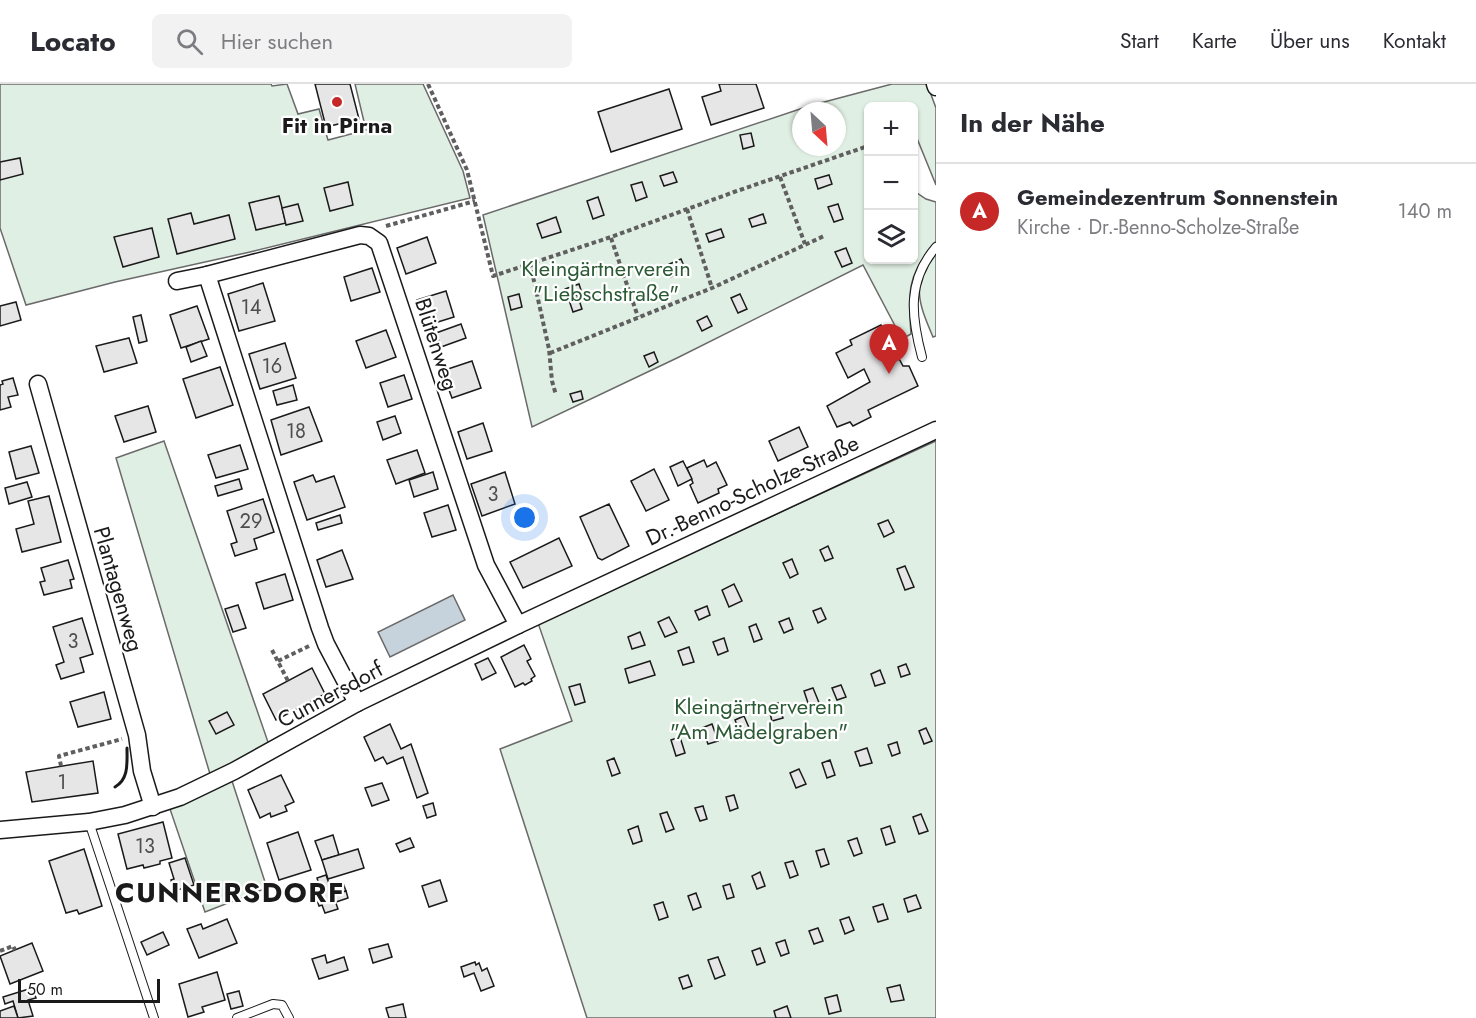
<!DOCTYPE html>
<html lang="de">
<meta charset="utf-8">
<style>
:root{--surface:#fff;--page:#f2f2f3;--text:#2b2b33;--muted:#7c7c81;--line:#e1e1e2;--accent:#c62828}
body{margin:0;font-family:Jost,sans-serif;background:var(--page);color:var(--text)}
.controls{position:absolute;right:18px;top:18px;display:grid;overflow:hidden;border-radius:9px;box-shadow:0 2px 4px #0004}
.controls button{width:54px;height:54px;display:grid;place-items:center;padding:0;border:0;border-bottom:2px solid var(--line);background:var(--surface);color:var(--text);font:30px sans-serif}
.compass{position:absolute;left:792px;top:18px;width:54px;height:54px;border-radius:50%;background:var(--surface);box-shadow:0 2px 4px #0004;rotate:154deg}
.scale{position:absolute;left:18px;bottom:15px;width:142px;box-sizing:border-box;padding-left:6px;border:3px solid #1a1a1a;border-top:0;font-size:16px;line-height:21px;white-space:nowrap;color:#1a1a1a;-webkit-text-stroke:4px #fff;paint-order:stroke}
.you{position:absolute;left:525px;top:434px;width:21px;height:21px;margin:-15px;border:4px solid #fff;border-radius:50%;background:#1a73e8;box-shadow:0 0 0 9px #1a73e833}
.badge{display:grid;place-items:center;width:39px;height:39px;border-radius:50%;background:var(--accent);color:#fff;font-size:20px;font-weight:700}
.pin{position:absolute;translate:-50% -50px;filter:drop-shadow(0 2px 3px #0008)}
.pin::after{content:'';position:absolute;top:32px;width:21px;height:18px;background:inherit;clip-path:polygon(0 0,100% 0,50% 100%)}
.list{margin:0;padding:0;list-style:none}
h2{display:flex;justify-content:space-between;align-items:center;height:78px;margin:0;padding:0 24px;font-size:26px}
h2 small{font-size:20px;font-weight:400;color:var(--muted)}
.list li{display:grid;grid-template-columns:39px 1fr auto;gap:18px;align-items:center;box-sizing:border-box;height:96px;padding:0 24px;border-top:2px solid var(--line)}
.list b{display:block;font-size:22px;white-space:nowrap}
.list p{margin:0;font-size:20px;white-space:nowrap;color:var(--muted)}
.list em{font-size:20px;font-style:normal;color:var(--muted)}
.icon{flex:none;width:33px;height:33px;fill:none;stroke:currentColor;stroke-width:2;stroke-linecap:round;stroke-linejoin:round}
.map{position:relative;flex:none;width:936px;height:934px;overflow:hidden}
header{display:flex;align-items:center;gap:36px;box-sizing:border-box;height:84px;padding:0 30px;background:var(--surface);border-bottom:2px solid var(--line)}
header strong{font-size:28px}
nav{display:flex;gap:33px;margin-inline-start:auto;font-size:21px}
.search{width:420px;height:54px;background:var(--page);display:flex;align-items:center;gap:15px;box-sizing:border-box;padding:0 21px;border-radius:9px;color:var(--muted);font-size:22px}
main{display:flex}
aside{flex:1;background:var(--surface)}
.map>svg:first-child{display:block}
.green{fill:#e0efe3;stroke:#6a6a6a;stroke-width:1.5;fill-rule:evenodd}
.water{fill:#c6d2dc;stroke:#6a6a6a;stroke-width:1.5}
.building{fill:#e6e6e6;stroke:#1a1a1a;stroke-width:1.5}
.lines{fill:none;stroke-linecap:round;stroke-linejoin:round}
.lane-casing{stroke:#1a1a1a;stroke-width:10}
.street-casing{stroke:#1a1a1a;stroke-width:19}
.path{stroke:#5f5f5f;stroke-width:4;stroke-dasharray:4.5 3;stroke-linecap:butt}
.lane{stroke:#fff;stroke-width:8}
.street{stroke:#fff;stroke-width:16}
.wall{stroke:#1a1a1a;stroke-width:3}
.poi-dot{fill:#c62828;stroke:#fff;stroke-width:2}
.labels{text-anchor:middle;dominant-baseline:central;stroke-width:4.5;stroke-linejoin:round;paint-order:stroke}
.number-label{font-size:20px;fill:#4d4d4d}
.poi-label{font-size:22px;font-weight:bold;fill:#1a1a1a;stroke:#fff}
.park-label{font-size:22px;fill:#2b5a34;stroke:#fff}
.street-label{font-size:22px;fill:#1a1a1a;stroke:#fff}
.district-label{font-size:28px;font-weight:bold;letter-spacing:1.5px;fill:#1a1a1a;stroke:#fff}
</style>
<header>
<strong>Locato</strong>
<div class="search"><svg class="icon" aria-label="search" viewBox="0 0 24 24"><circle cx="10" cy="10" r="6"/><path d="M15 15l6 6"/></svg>Hier suchen</div>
<nav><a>Start</a><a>Karte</a><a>Über uns</a><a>Kontakt</a></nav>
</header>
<main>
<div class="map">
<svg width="936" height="934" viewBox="0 0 936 934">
<rect width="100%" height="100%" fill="#fff"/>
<g class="green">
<polygon points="0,0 271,0 272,2 287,0 298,30 319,25 328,56 366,46 355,0 423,0 463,87 470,114 250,168 115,198 26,221 0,144"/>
<path d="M 892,0 L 927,0 L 936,24 L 936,101 L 914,47 L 914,22 L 868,22 L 868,176 L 914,176 L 914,107 L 926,115 L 936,118 L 936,157 C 907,190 908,208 911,250 L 902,255 L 863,181 L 677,274 L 532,343 L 483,131 L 809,22 ZM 801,27 L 837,27 L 837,63 L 801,63 Z"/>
<path d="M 936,170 L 936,252 L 933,253 C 919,220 910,200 936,170 Z"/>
<polygon points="164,357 269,661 210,690 116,374"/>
<polygon points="936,357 936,934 587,934 500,665 572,637 538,539"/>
<polygon points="232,697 267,804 205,828 170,725"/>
</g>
<polygon class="water" points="453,511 465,536 390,573 378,548"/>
<g class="building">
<polygon points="315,0 350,0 359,35 326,43"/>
<polygon points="719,0 756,0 764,24 711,41 702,13 721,7"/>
<polygon points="669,5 682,45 611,68 598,28"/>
<polygon points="751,49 754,62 743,65 740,51"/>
<polygon points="20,74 23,90 0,96 0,78"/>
<polygon points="673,88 677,98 664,102 660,92"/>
<polygon points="829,91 832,100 818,105 815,95"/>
<polygon points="348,98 353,121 330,127 324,104"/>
<polygon points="642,98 647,113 636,117 631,101"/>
<polygon points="279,112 286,139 256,146 249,119"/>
<polygon points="598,113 604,131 593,135 587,117"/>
<polygon points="298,120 303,137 286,141 282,124"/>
<polygon points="838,120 843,135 834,138 828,123"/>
<polygon points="191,129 194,140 229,131 235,155 177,170 168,135"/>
<polygon points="763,130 766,139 752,143 749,135"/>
<polygon points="556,133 561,148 542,154 537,140"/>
<polygon points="152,144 159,173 123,183 114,153"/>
<polygon points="721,145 724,153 709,158 706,150"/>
<polygon points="427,153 436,179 406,190 397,164"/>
<polygon points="846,164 852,179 842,183 835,168"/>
<polygon points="681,175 686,187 670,193 665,182"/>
<polygon points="372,184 380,208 351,217 344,193"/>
<polygon points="263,199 275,237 239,247 228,210"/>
<polygon points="579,200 582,209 568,214 565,205"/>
<polygon points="446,207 454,233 425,242 417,216"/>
<polygon points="519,210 522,223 511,226 508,213"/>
<polygon points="740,210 747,225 738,229 731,214"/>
<polygon points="578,213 582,225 573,228 569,216"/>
<polygon points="16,218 21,236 0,242 0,222"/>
<polygon points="197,222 209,255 181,264 170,231"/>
<polygon points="141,231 147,257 139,259 133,233"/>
<polygon points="707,232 712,242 702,247 697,237"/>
<polygon points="461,240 466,254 441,263 436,249"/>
<polygon points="881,241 903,282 909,282 918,302 868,326 871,333 853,342 850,338 837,343 827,322 870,298 864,285 848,294 836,269 852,261 850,256"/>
<polygon points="386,246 396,273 366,284 356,257"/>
<polygon points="129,254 137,279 104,288 96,262"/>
<polygon points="201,257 207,272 191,278 186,263"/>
<polygon points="285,259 296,294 260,305 249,270"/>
<polygon points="654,268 658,278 649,283 644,272"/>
<polygon points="472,277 481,304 452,314 442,287"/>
<polygon points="220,283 233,321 196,334 183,295"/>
<polygon points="404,291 412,315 388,323 380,299"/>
<polygon points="13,294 18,311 8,313 11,323 0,326 0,301 3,300 2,297"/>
<polygon points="293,301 297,316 277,321 273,307"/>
<polygon points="581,307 583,315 573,318 570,310"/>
<polygon points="148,322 156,348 124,358 115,332"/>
<polygon points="309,323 322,357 281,371 271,336"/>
<polygon points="395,332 401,349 383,356 377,338"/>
<polygon points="483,339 492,367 467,375 458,348"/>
<polygon points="799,343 808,363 778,377 769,357"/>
<polygon points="240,361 248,385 216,394 208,371"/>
<polygon points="31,362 39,389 16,395 9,368"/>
<polygon points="417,366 425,389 396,400 387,376"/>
<polygon points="704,376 707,383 716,378 727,401 718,405 719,409 698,419 690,401 693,399 687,384"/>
<polygon points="683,377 692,395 678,402 670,383"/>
<polygon points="654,385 669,416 646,427 631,397"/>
<polygon points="433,388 438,405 414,413 409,396"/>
<polygon points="505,388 515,420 482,432 471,400"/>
<polygon points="313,391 316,398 334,392 345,423 307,436 294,398"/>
<polygon points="239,395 242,405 218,412 215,402"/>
<polygon points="27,398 32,413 9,420 5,404"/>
<polygon points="49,412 61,458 22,468 16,445 34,440 28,417"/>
<polygon points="263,415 274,448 254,455 257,465 235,472 231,460 237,458 227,427"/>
<polygon points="609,420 629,462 602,476 598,474 580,433"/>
<polygon points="448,421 456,446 432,453 424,429"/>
<polygon points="340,431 342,439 318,446 316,439"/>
<polygon points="888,436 894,448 884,453 878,440"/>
<polygon points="559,454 572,482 523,504 510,478"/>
<polygon points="828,462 833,474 825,477 820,466"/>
<polygon points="342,466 353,495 326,503 317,476"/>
<polygon points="792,475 798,490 790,494 783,479"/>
<polygon points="68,476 74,495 70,496 72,504 44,511 40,498 45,497 41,484"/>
<polygon points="905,482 914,503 905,506 897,485"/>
<polygon points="285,490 293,516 264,525 256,499"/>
<polygon points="734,500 742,517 729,523 722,506"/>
<polygon points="238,521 246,544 233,548 225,525"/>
<polygon points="707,522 710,531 699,536 695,527"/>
<polygon points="821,524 826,535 818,539 813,527"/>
<polygon points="669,533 677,548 665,553 658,538"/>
<polygon points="82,534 93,570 80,574 84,588 61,595 56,581 64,578 53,543"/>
<polygon points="789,534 793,545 784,549 779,538"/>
<polygon points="756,540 762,555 754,558 749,543"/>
<polygon points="640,548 645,561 632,565 628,553"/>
<polygon points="724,554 728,567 718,571 713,558"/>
<polygon points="524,561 531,575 527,577 535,592 531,595 532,597 525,601 523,599 515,603 501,573"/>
<polygon points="689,563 694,578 683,581 678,567"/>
<polygon points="488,574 496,589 482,596 475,580"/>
<polygon points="650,577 655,591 629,599 625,585"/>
<polygon points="906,580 910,590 901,593 898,583"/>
<polygon points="312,584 325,610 276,636 263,610"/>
<polygon points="880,586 885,599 875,602 871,590"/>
<polygon points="580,600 585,618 575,621 569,603"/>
<polygon points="841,601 846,613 837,616 832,604"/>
<polygon points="813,604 820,621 810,625 804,607"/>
<polygon points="104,608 111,635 78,643 70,618"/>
<polygon points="778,619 783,634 772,637 768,622"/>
<polygon points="227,628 234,641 216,650 209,637"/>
<polygon points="744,632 750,646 740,649 735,636"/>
<polygon points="390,640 401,665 411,660 428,709 417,714 403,673 387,680 383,673 375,677 364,653"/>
<polygon points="712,640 718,657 708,660 702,644"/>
<polygon points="926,644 932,657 924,660 919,647"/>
<polygon points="680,653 685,669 676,672 671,656"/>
<polygon points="897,658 900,669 892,672 888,661"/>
<polygon points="867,664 872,679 860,682 855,668"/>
<polygon points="614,674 620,689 612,692 607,677"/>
<polygon points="830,676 835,691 827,694 822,679"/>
<polygon points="93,677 98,709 32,718 26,688"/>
<polygon points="799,685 806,700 796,704 790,689"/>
<polygon points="281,691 294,718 285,722 287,727 271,733 270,729 260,734 248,706"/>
<polygon points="382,699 389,716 372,722 365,704"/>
<polygon points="734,711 738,724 730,727 726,713"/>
<polygon points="433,719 436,731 427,734 423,722"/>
<polygon points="703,722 707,735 700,737 695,724"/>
<polygon points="667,728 674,745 666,748 660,730"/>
<polygon points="921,730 928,747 919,750 913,733"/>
<polygon points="163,738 172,774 160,777 160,780 144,784 143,781 127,785 118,750"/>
<polygon points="638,742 642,757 633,760 628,746"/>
<polygon points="890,742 895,758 886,761 881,745"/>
<polygon points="298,748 311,786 279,796 267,759"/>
<polygon points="333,751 339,771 322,776 315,757"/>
<polygon points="410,754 414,763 400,768 396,760"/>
<polygon points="857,754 862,769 854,772 848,757"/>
<polygon points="84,765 102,822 79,830 77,826 66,829 49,777"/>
<polygon points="358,765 364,784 328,795 322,776"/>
<polygon points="824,765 829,780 821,783 816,767"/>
<polygon points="185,774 194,801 174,807 171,796 174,795 169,779"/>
<polygon points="793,777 798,791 790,794 785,779"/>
<polygon points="760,788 765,802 757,805 752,792"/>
<polygon points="326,791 338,825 325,829 322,821 319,822 316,813 322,811 317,794"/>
<polygon points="440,796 447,817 429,823 422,802"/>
<polygon points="343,799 346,807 333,811 331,803"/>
<polygon points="730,800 734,813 727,815 723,802"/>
<polygon points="346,807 348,814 336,818 333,811"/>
<polygon points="696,809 701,823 693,826 688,812"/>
<polygon points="916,811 921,824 908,828 904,815"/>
<polygon points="663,818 668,833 659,836 654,821"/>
<polygon points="883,820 888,835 878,838 873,823"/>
<polygon points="849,833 854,846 845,850 840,836"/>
<polygon points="227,835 237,859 199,874 187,845 201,840 203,845"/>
<polygon points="818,844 823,857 814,860 809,847"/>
<polygon points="163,848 169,861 147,871 141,858"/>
<polygon points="785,856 789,869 781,872 776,859"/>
<polygon points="32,859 43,887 10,900 0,872"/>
<polygon points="388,860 392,873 373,879 369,865"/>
<polygon points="760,864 765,878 757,881 752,867"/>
<polygon points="325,871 327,879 344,873 348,886 319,895 312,875"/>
<polygon points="718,873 725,891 715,895 708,876"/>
<polygon points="475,878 476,881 479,879 482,887 487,884 494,902 481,907 474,889 464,893 461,883"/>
<polygon points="217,888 225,916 202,923 204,928 188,933 179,900"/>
<polygon points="688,891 692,902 683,905 679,894"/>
<polygon points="900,901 904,916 891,918 887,904"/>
<polygon points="32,904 36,914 28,916 33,932 18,934 13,917 5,920 3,913"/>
<polygon points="239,907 243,922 231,925 227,910"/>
<polygon points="837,911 841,927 829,930 825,914"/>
<polygon points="403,920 406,934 389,934 386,924"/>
<polygon points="14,922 18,934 0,934 0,927"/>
<polygon points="787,922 791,934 776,934 774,927"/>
</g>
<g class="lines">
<defs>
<g id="lane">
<path d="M 922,273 C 911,232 907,197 936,163"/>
<polyline points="89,738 154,934"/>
<polyline points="237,934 273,920 282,921 289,934"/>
</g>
<g id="street">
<polyline points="935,0 936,3"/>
<polyline points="177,197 207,191"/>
<polyline points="38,300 137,651 142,687 153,723"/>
<polyline points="357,619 326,560 320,544 207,191 360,151 369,152 379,159 486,481 518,541"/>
<polyline points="0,746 89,738 125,731 180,713 234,687 357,619 518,541 936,346"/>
</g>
</defs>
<use href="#lane" class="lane-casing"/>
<use href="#street" class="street-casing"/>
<g class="path">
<polyline points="428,0 467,86 493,192 611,153 734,108 868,62"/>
<polyline points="780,93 805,160"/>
<polyline points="687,125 712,204"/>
<polyline points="386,142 475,117"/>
<polyline points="611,154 638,233"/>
<polyline points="530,179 549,265 552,297 556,311"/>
<polyline points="550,269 712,204 824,152"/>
<polyline points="272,566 288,597"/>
<polyline points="278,577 309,562"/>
<polyline points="61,682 59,672 122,655"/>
<polyline points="0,867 13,862 15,866"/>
</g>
<use href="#lane" class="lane"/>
<use href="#street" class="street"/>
<path class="wall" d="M 115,703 C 129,695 127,679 127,664"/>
</g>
<circle class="poi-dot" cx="337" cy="18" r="6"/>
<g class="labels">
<g class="number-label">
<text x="251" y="223">14</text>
<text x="272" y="282">16</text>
<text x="296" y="347">18</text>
<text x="493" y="410">3</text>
<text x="251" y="437">29</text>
<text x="73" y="557">3</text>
<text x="62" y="698">1</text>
<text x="145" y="762">13</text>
</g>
<g class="poi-label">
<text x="337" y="41">Fit in Pirna</text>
</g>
<g class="park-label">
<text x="606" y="184">Kleingärtnerverein<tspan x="606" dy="25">"Liebschstraße"</tspan></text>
<text x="759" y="622">Kleingärtnerverein<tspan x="759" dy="25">"Am Mädelgraben"</tspan></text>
</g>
<g class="street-label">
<text transform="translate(437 260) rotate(72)">Blütenweg</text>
<text transform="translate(752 406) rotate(-25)">Dr.-Benno-Scholze-Straße</text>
<text transform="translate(119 505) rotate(74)">Plantagenweg</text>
<text transform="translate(330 610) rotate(-28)">Cunnersdorf</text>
</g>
<g class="district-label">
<text x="230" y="808">CUNNERSDORF</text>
</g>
</g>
</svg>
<div class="controls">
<button>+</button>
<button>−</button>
<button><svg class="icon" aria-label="layers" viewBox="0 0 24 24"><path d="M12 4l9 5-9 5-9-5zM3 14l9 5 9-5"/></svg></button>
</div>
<svg class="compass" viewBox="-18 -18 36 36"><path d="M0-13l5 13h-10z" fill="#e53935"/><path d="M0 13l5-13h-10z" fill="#7c7c81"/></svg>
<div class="scale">50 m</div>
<div class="you"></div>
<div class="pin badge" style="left:889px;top:290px">A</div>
</div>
<aside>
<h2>In der Nähe<small></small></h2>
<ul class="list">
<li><span class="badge">A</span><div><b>Gemeindezentrum Sonnenstein</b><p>Kirche · Dr.-Benno-Scholze-Straße</p></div><em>140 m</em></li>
</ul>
</aside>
</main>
